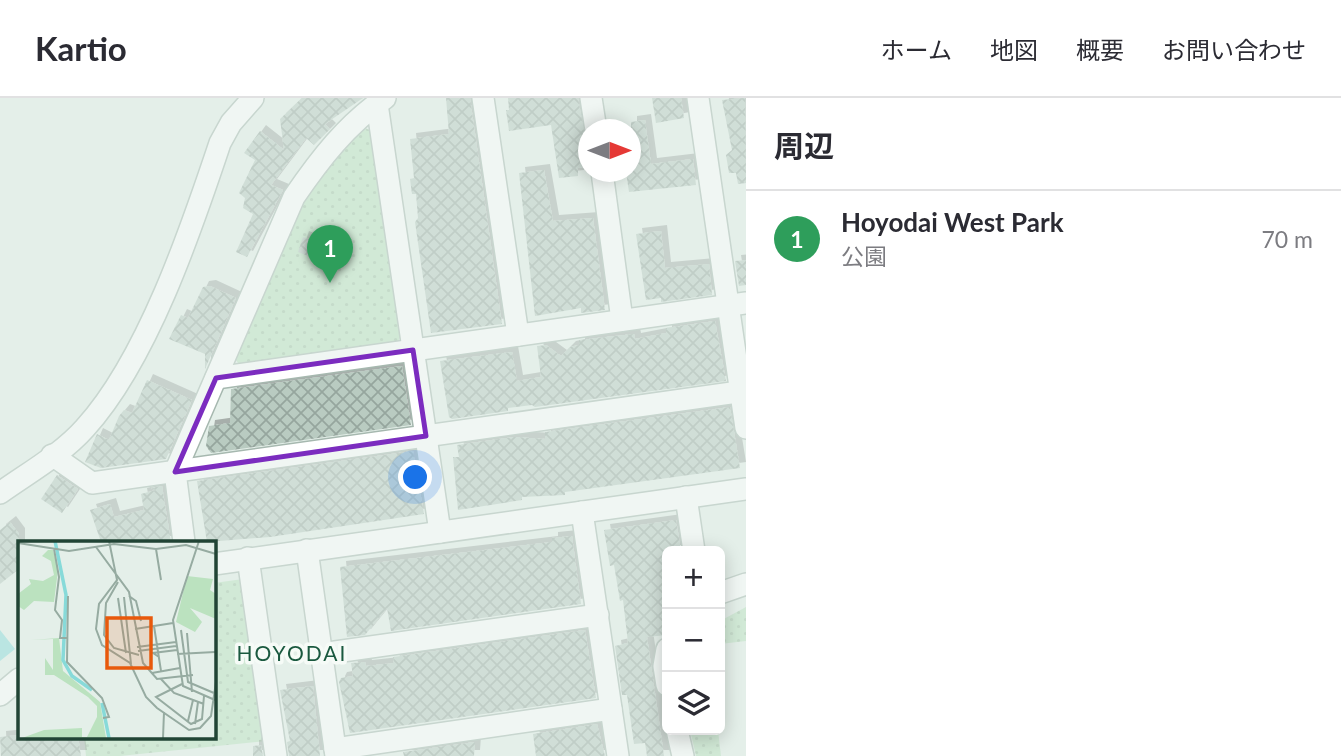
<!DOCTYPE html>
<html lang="ja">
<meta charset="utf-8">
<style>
:root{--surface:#fff;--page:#f7f7f7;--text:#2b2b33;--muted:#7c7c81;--line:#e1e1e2;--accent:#0f766e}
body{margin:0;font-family:Lato,"Noto Sans JP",sans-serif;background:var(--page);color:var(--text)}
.controls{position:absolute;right:21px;bottom:21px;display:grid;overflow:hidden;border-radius:10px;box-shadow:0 4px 18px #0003}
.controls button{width:63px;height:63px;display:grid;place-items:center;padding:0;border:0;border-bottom:2px solid var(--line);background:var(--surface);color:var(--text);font:35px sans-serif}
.compass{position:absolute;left:578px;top:21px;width:63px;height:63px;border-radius:50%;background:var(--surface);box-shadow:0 4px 18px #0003;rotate:90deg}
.you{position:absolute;left:416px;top:380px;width:24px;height:24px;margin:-18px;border:5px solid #fff;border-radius:50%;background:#1a73e8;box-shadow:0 0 0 10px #1a73e833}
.badge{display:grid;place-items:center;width:46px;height:46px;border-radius:50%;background:var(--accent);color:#fff;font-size:23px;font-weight:700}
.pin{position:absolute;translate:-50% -58px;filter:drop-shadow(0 2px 4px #0008)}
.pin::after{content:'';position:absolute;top:37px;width:24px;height:21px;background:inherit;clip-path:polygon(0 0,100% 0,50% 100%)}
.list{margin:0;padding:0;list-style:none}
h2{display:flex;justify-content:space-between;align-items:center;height:91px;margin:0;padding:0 28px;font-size:30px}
h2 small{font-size:23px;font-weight:400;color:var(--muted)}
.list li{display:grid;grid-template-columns:46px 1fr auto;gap:21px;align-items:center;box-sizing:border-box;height:98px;padding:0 28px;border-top:2px solid var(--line)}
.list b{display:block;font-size:26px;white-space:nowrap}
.list p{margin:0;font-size:23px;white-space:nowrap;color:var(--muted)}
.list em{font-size:23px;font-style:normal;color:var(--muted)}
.icon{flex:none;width:38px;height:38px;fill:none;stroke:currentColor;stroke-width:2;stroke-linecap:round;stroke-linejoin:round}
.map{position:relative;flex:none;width:746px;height:658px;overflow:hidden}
header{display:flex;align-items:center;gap:42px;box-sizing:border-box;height:98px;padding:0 35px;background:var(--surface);border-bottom:2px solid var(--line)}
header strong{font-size:33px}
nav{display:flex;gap:38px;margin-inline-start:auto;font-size:24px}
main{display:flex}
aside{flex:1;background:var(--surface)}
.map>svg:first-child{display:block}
.green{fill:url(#green-dots)}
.water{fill:#87dad9}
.building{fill:url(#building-cross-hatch);filter:url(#shadow)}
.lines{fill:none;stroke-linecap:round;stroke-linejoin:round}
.minor-casing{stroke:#a6b8af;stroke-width:24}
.minor{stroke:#fff;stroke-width:21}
.marked{fill:none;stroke:#7b2cbf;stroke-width:5;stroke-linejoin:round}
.labels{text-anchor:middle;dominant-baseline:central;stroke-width:7;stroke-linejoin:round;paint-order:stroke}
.quarter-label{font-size:21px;letter-spacing:2px;fill:#1a593f;stroke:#f6fbf7}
.inset-river{fill:none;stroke:#87dad9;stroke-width:3.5}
.inset-road{fill:none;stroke:#96aba1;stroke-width:2}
.view{fill:#e8590c;fill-opacity:0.15;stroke:#e8590c;stroke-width:3.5}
.inset-edge{fill:none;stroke:#214435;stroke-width:3.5}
</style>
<header>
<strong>Kartio</strong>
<nav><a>ホーム</a><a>地図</a><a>概要</a><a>お問い合わせ</a></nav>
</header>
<main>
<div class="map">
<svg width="746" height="658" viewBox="0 0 746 658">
<defs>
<pattern id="green-dots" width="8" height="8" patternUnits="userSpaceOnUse" patternTransform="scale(1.75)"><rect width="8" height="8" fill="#bbe2bf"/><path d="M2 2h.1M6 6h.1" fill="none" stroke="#a0c3a5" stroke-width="1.8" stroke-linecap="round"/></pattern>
<pattern id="building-cross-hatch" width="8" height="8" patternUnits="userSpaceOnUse" patternTransform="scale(1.75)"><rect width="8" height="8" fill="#b9cbc1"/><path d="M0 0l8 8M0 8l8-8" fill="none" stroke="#96a69e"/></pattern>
<filter id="shadow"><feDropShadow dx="6" dy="-6" stdDeviation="0" flood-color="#0004"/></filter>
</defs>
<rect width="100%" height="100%" fill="#e4efe9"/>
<g class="green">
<polygon points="363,29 372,33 402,237 396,246 240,268 234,259 302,103"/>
<polygon points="243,481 266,643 120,658 86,658 84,639 214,639 214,485"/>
<polygon points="746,509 746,543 720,546 720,523"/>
<polygon points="690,632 718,632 721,658 696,658"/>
</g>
<polygon class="water" points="0,532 15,551 0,563"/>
<g class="building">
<polygon points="302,0 363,0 325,26 330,31 314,47 306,40 271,87 283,92 247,159 236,154 253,116 243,110 245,100 239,95 255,62 244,55 260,33 284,52 280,21"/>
<polygon points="446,0 470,0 502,226 431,235 415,124 418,120 416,96 412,96 410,81 414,80 410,41 449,36"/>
<polygon points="508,0 578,0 586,44 583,45 585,69 578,70 578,78 559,80 551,27 509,33 506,12 509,12"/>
<polygon points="652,0 681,0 684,20 656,25"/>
<polygon points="745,0 746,85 738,86 736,75 729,75 726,57 732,52 722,2"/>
<polygon points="645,22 651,66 693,61 696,87 629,94 626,74 631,74 631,24"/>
<polygon points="544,72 553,123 593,120 605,212 581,215 581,210 535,218 519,75"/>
<polygon points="661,133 665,170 709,166 712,197 661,204 661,200 646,202 636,136"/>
<polygon points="303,139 319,145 313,160 298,154"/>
<polygon points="746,162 746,187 739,188 735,163"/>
<polygon points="210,188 236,200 205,271 205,256 169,241 181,217 188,220 203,189"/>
<polygon points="715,223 726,283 535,309 532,307 508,310 508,313 452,321 449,319 440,263 512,254 517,283 541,279 537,248 546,247 561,258 570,249 579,247 579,242 634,236 635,241 666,235 666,230"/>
<polygon points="402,268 411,327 211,355 206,348 209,328 230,325 231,291"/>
<polygon points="147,282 192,302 166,361 101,370 85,364 97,336 109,342 119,318 124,312 132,315"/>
<polygon points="730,309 740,370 565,394 565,397 522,399 522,402 458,412 453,359 459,359 457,347 514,339 545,341 545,334"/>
<polygon points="413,353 424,416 270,439 207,444 197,383"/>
<polygon points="57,377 78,391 62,415 41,401"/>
<polygon points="162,388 171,444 101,444 90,412 110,406 114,419 144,412 141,396 156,392 151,390"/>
<polygon points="676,422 681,453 667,453 667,537 647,539 664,658 647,658 645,645 634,646 627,597 622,597 615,548 628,545 623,502 620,503 614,467 610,468 604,432"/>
<polygon points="10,424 19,436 19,471 0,486 0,432"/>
<polygon points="572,438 581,506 391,533 387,510 365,537 347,539 340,469 552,444 552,440"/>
<polygon points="585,532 596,600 350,635 339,584 341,580 353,578 351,565 365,564 366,568 394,565 393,559"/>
<polygon points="313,588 320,658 289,658 287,644 290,643 280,592"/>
<polygon points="597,626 605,658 536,658 533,636"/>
<polygon points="19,637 78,639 81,658 1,658 0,639"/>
<polygon points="475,644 474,658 404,658 403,654"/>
<polygon points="261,647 263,658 253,658 253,648"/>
</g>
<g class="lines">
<defs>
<g id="minor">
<polyline points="483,0 518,237"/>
<polyline points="591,0 596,32"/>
<polyline points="698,0 746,330"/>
<polyline points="377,6 440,434"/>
<polyline points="602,74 622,222"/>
<polyline points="216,280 746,205"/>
<polyline points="52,357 92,385 746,293"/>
<path d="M 0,395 C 28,375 62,356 85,330 C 147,262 191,132 220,45 L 231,25 L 253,0"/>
<polyline points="686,399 694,453"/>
<polyline points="582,414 618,658"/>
<path d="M 184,444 L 175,374 L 294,99 C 320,61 347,26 385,0"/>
<polyline points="307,452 336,658"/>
<polyline points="248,460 276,658"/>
<polyline points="214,466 746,391"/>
<polyline points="720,495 746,486"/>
<polyline points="667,551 664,568 667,587"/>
<polyline points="321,556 598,517"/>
<polyline points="0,597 19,581"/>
<polyline points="677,632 683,658"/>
<polyline points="335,651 611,611"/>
</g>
</defs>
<use href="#minor" class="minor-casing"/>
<use href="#minor" class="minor"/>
</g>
<path d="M0 0H746V658H0ZM 413,252 L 426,338 L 175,374 L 216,280 Z" fill="#e4efe9" fill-opacity=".55" fill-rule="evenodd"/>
<path class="marked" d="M 413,252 L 426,338 L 175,374 L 216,280 Z"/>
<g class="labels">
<g class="quarter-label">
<text x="292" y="554">HOYODAI</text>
</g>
</g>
<g transform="translate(18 443)">
<rect width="198" height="198" fill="#e4efe9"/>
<path d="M 30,9 L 35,9 L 40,29 L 36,61 L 16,60 L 6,69 L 0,65 L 0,53 L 13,43 L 11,38 L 25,40 L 36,34 L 33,20 L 24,15 ZM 169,35 L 195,38 L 192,49 L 198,53 L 198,78 L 172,67 L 184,81 L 177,91 L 158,81 ZM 41,97 L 45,130 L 82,161 L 88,197 L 4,197 L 26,189 L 64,187 L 64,196 L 69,196 L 79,176 L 79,165 L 70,156 L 36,134 L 27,134 L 27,117 L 35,129 L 35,98 L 13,99 Z" fill="#bbe2bf"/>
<path class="inset-river" d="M 37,0 L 48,54 L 45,119 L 54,135 L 74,149M 84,162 L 91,197"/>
<path class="inset-road" d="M 91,0 L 99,39 L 81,63 L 78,88 L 84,104 L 112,122 L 128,156 L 139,167 L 171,189 L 182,187 L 193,175 L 198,141M 181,0 L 155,79 L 165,145 L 197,159M 0,2 L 51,10 L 96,3 L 138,8 L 168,4 L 198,13M 78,6 L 111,51 L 125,122 L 139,138 L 175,134M 36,8 L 41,36 L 37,69 L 44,79 L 42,97 L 49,97M 138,8 L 143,39M 100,41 L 88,62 L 86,94 L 96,107 L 121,114M 50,55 L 49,121 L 84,157 L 91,176 L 85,177M 111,55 L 118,60 L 123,80M 106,56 L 113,123M 100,57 L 108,112M 136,85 L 143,130M 117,88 L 155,82M 163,89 L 170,141 L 196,152M 169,92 L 174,151M 119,106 L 158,101M 120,110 L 158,105M 159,113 L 197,111M 141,116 L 135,112 L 159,109M 134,132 L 162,127M 143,138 L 156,152 L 186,163M 164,143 L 138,156 L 173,183 L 184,178 L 186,155M 170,180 L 175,159M 177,183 L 180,161M 145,197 L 146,171"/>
<path class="view" d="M 89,77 L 133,77 L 133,127 L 89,127 Z"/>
<rect width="198" height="198" class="inset-edge"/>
</g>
</svg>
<div class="controls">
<button>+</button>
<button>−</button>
<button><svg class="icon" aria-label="layers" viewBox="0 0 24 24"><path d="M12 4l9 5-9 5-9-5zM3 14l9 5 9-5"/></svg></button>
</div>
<svg class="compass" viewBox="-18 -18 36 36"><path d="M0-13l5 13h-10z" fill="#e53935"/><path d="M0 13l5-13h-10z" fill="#7c7c81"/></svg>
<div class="you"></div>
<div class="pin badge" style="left:330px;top:185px;background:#2e9e5b">1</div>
</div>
<aside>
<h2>周辺<small></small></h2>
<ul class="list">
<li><span class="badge" style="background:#2e9e5b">1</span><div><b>Hoyodai West Park</b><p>公園</p></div><em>70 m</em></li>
</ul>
</aside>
</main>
